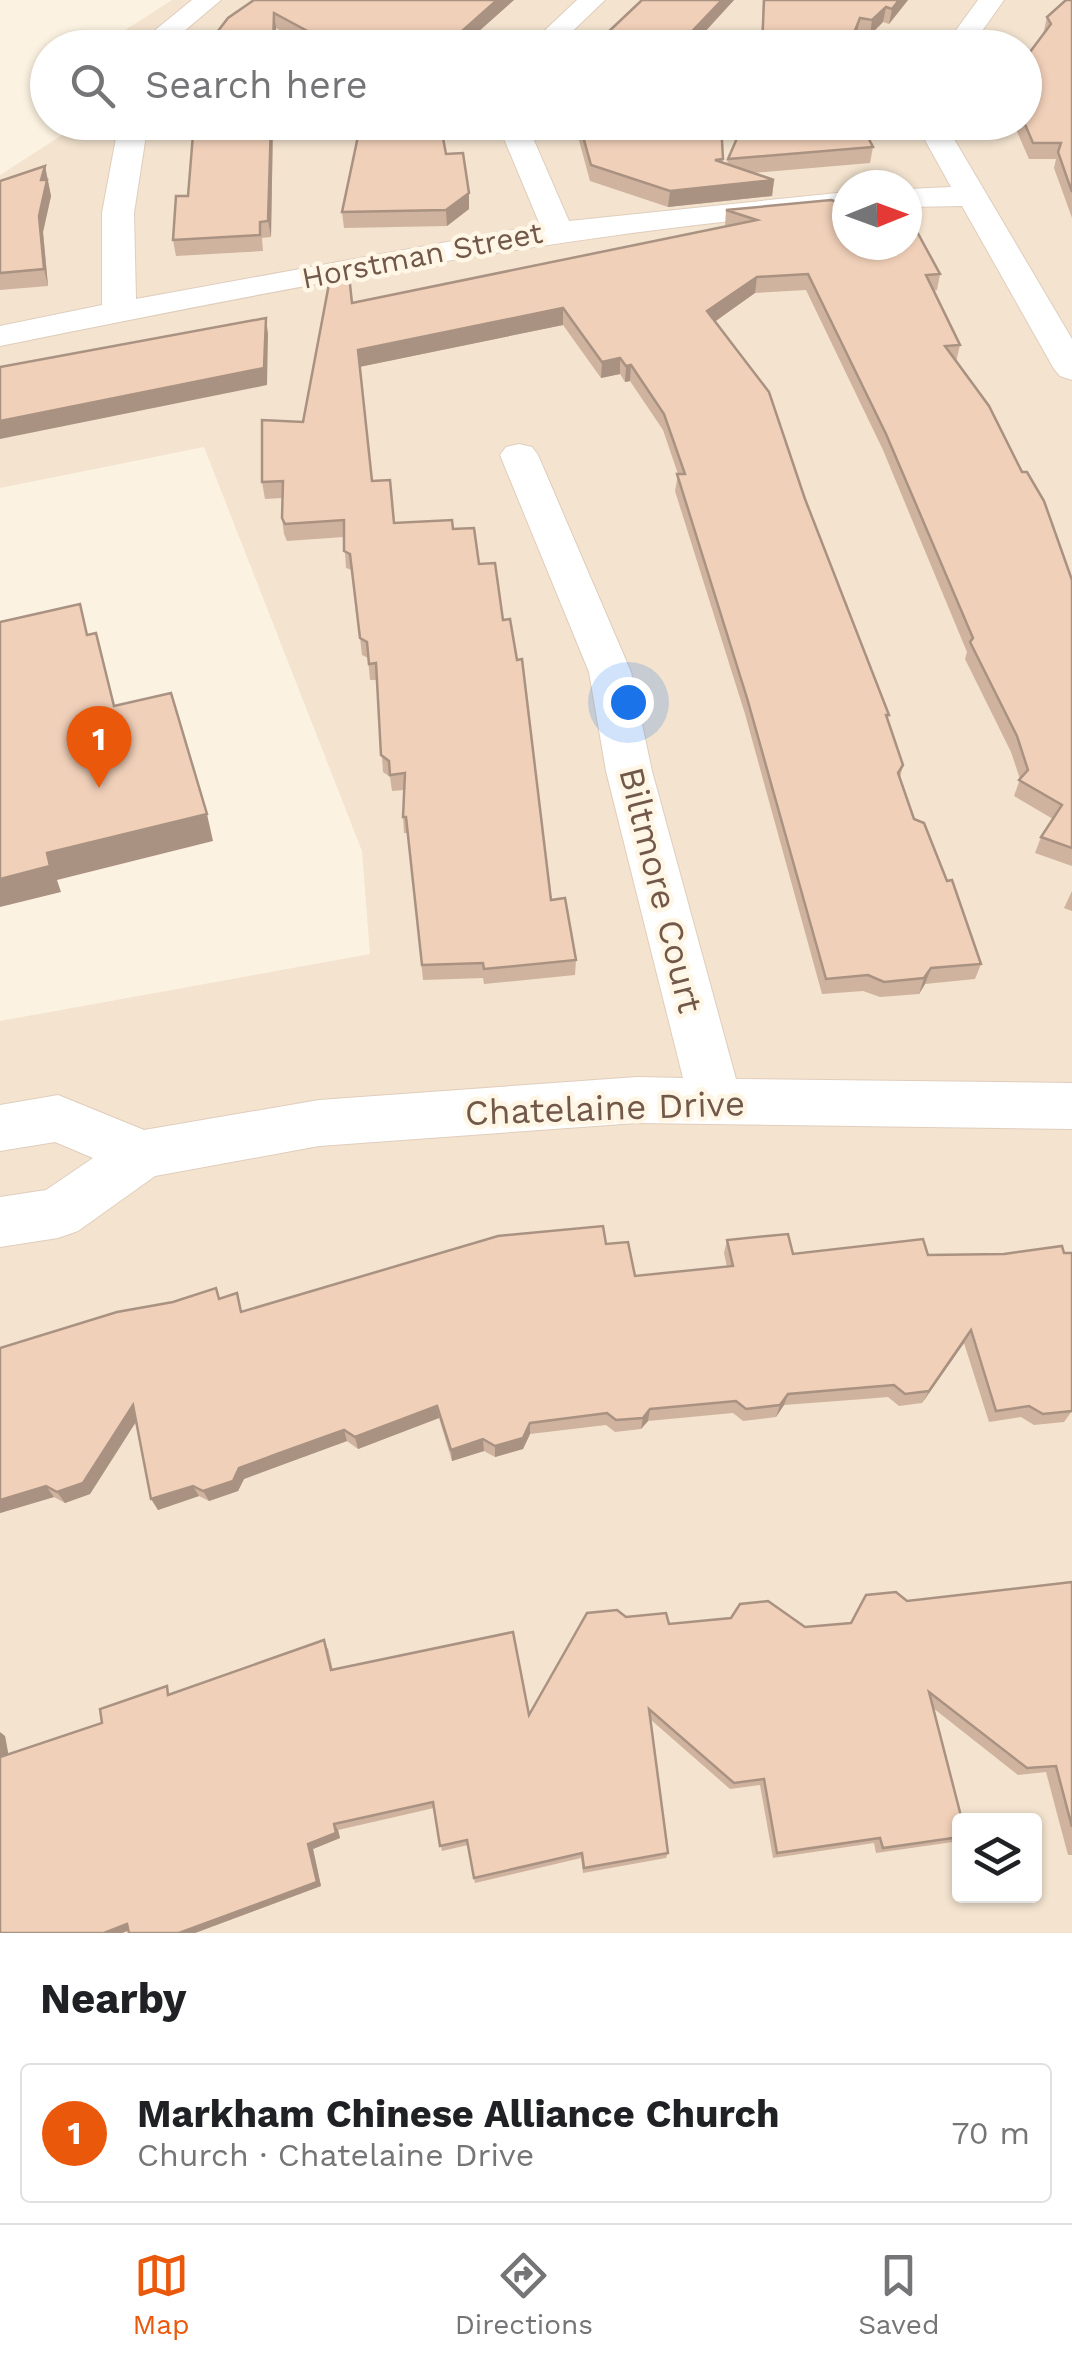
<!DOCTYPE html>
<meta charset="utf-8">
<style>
:root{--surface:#fff;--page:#f2f2f2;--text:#202124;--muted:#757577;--line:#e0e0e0;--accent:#ea580c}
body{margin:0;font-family:"Work Sans",sans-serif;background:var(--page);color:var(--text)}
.controls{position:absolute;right:30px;bottom:30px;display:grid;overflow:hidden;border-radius:10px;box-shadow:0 2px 8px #0004}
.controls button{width:90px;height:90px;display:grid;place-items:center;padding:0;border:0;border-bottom:2px solid var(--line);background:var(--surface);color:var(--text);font:50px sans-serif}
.compass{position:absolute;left:832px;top:170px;width:90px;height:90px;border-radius:50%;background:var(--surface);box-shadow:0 2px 8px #0004;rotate:89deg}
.you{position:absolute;left:628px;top:702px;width:35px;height:35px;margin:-25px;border:8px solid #fff;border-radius:50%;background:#1a73e8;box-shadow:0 0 0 15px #1a73e833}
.badge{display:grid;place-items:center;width:65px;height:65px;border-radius:50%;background:var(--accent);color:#fff;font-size:32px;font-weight:700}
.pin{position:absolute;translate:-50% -82px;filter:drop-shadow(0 2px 5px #0008)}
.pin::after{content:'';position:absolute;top:52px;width:35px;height:30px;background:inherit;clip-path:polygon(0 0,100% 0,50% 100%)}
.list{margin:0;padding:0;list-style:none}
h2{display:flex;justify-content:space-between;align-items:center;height:130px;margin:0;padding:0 40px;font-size:42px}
h2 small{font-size:32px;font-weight:400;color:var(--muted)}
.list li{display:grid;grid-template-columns:65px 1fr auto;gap:30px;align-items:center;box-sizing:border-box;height:140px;margin:0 20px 20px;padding:0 20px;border:2px solid var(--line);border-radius:10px}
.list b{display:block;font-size:38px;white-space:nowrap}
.list p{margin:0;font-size:32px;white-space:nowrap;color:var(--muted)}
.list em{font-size:32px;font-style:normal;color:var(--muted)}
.icon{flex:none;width:55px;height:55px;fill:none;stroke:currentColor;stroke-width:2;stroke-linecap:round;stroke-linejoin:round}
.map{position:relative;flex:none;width:1072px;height:1933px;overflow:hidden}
.search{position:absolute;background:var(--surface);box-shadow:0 2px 8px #0004;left:30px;right:30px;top:30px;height:110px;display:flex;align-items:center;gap:25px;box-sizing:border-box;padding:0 35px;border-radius:55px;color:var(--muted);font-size:38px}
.sheet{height:290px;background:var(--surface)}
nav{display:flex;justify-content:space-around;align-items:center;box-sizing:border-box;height:140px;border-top:2px solid var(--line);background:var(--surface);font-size:28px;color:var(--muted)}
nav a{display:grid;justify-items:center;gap:5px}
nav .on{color:var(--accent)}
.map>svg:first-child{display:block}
.residential{fill:#f3e3cf;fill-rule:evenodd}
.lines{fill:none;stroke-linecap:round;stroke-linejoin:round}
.street-casing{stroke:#e0cebd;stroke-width:2}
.street{fill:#fff;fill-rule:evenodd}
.wall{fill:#cfb39f}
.shaded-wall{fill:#a99282}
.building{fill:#f1d0b9;stroke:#a99282;stroke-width:2.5}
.labels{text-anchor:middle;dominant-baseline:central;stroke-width:9;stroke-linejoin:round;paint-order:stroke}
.far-street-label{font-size:30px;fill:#725848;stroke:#fff6e6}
.street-label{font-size:35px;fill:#725848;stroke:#fff6e6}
</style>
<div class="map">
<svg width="1072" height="1933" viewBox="0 0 1072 1933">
<rect width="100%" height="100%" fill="#fcf2e1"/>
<path class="residential" d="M 172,0 L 1072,0 L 1072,1933 L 0,1933 L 0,1021 L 370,954 L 362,851 L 204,447 L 0,488 L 0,175 L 81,123 L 1024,122 L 1024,48 L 104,47 L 105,43 ZM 847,185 L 907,185 L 907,245 L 847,245 ZM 960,1820 L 1034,1820 L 1034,1896 L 960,1896 Z"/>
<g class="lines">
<defs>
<g id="street">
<polygon points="192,0 221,0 164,48 133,48"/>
<polygon points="577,0 605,0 555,48 526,48"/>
<polygon points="978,0 1004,0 970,48 943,48"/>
<path d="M 119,122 L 148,122 L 134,213 L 136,299 L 540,225 L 497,122 L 526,122 L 569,221 L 847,192 L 847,210 C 561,233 281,289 0,346 L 0,326 L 102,305 L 102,213 Z"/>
<polygon points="915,122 944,122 1072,339 1072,380 1060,376 1054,369 962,206 907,207 907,189 951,187"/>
<polygon points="519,444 532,447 538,455 631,672 652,771 736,1079 1072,1083 1072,1129 637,1123 319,1146 155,1176 78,1231 58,1238 0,1247 0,1197 46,1190 93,1158 55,1142 0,1151 0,1105 58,1095 144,1130 319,1100 637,1077 683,1078 606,771 589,672 500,455 506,447"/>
</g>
</defs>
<use href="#street" class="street-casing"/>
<use href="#street" class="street"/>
</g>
<g class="wall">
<polygon points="254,0 514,0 460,48 312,48 276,28"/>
<polygon points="642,0 734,0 690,48 603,48 604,36"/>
<polygon points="763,0 908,0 889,24 883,22 870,35 857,33 851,48 761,48"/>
<polygon points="1072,0 1072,218 1054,168 1056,159 1029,159 1014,125 1003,123 1024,122 1047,17"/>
<polygon points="273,122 271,237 262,238 263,251 176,256 173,240 188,196"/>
<polygon points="574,122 619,122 616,126 723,159 723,163 727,164 728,159 873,147 870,163 752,173 774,180 772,196 668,207 590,181"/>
<polygon points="446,154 469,209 447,226 344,228 342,212"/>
<polygon points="45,166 51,196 43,232 48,286 0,290 0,181"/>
<polygon points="726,210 940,274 937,290 934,291 960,345 956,362 1072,580 1072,866 1035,853 1041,837 1053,819 1014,796 1020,779 1011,752 965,659 967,652 883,450 806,290 755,293 715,321 805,499 889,715 887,721 903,765 900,778 914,819 981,964 975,979 925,984 919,994 880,997 863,991 822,994 745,714 675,491 678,474 663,430 630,381 625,382 620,374 601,378 563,325 359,367 372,481 394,523 453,529 479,564 503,620 551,900 576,960 575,975 484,984 483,978 423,980 408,833 404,833 403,817 404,790 392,791 390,777 383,772 377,680 370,680 368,658 362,655 352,570 346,568 344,537 287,541 284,534 282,518 282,498 265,499 262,482 303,422 352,303 726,226 725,226"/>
<polygon points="1072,891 1072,911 1064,908"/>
<polygon points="727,1240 793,1254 928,1255 1072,1411 1064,1422 1034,1425 1021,1417 989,1422 964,1343 922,1403 899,1406 888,1397 864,1399 784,1405 776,1417 743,1421 733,1413 648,1421 641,1429 615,1432 606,1425 530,1434 523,1449 495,1457 484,1451 452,1461 439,1418 358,1449 347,1441 281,1465 244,1479 238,1491 209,1501 199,1496 158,1510 136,1422 90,1494 65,1503 54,1497 0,1513 0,1348 173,1302 220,1299 243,1311 606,1244 635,1276 727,1267 724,1253"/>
<polygon points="1072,1582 1072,1855 1068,1855 1046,1772 1018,1775 933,1708 960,1820 960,1841 876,1853 874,1843 773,1858 760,1785 730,1789 650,1719 668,1853 666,1858 583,1873 581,1858 475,1883 468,1845 442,1851 434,1808 338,1830 340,1838 313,1849 321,1886 195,1933 129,1933 128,1931 122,1933 0,1933 5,1736 8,1754 102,1723 172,1693 328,1648 333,1670 529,1715 626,1617 669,1624 805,1627 850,1623 907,1601"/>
</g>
<g class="shaded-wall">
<polygon points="497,0 514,0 460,48 443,48"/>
<polygon points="722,0 734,0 690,48 676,48"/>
<polygon points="899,0 908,0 889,24 892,9"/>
<polygon points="886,7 883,22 870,35 872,20"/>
<polygon points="274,13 276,28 275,48 273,48"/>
<polygon points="860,18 857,33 851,48 848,48"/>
<polygon points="271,122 273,122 271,237 268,221"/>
<polygon points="604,122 619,122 600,142 601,126"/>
<polygon points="45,166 51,196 43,232 48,286 44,269 39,216 41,180"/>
<polygon points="774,180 772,196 668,207 670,191"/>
<polygon points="469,193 469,209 447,226 446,210"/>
<polygon points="757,277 755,293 706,328 707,311"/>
<polygon points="563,308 563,325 359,367 358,350"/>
<polygon points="266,318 268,334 267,385 0,439 0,421"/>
<polygon points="620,358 620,374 601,378 602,362"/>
<polygon points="631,365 630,381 625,382 626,366"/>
<polygon points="207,814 213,841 57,880 61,892 0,907 0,879 47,853"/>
<polygon points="931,968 925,984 919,994 924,978"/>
<polygon points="971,1330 964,1343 922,1403 929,1391"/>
<polygon points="788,1394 784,1405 776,1417 780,1405"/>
<polygon points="133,1405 139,1417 90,1494 65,1503 57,1492"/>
<polygon points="437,1406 439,1418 358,1449 355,1437"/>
<polygon points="650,1409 648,1421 641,1429 643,1418"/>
<polygon points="530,1423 530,1434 523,1449 495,1457 495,1446"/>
<polygon points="344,1430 347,1441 244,1479 238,1491 209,1501 203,1491 239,1468"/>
<polygon points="483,1439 484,1451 452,1461 451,1450"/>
<polygon points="46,1486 54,1497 0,1513 0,1500"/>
<polygon points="193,1486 199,1496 158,1510 151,1499"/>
<polygon points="0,1732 5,1736 10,1763 0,1757"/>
<polygon points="334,1824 338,1830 340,1838 313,1849 321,1886 195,1933 179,1933"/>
<polygon points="127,1924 135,1928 122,1933 104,1933"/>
</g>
<g class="building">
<polygon points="254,0 497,0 443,48 339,48 274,13 273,48 205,48 228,18"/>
<polygon points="642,0 722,0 676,48 626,48 635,41 604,36"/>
<polygon points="764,0 899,0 892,9 886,7 872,20 860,18 848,48 762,48"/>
<polygon points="1066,0 1072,0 1072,192 1058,152 1061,143 1033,143 1024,122 1024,60 1051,24 1047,17"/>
<polygon points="194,122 271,122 268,221 260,222 260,235 173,240 176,196 188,196"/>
<polygon points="361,122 440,122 446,154 463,153 469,193 446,210 342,212"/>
<polygon points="579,122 604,122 601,126 680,122 721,122 723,159 715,160 774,180 670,191 591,165"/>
<polygon points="744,122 860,122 873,147 728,159"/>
<polygon points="45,166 41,180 47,180 39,216 44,269 0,273 0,181"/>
<polygon points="831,200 847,205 847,245 907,245 907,225 915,228 940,274 926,275 960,345 945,346 989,406 1022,472 1027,472 1044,501 1072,580 1072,848 1041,837 1062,805 1019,780 1028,770 1017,736 970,642 973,638 886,434 808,274 757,277 707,311 769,392 805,499 889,715 886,715 903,765 898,773 914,819 924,823 947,881 952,880 981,964 931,968 924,978 884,982 868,975 826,979 747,698 677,474 685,474 664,414 631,365 626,366 620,358 602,362 563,308 358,350 372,481 390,480 394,523 452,520 453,529 474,528 479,564 495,563 503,620 510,619 517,660 522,659 551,900 565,898 576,960 484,969 483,963 422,965 406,817 403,817 405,773 390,775 389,761 381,755 376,663 369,664 367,642 360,638 350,554 344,551 344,520 285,524 282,518 283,481 262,482 262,420 303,422 332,268 348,266 352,303 757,220 726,210"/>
<polygon points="266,318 264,368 0,421 0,367"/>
<polygon points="80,604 87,635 96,633 114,706 171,693 207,814 47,853 50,866 0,879 0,622"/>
<polygon points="603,1226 606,1244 628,1242 635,1276 733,1266 727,1240 788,1234 793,1254 923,1239 928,1255 1004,1254 1062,1246 1064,1253 1072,1253 1072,1411 1043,1414 1029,1406 996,1411 971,1330 929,1391 905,1394 894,1385 870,1387 788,1394 780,1405 746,1409 736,1401 650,1409 643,1418 616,1420 607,1413 530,1423 523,1438 495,1446 483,1439 451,1450 437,1406 355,1437 344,1430 277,1454 239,1468 233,1481 203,1491 193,1486 151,1499 133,1405 83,1483 57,1492 46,1486 0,1500 0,1348 117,1312 173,1302 216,1288 219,1299 237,1293 241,1312 498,1236"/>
<polygon points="1072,1582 1072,1827 1056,1766 1027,1768 929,1692 962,1820 960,1820 960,1837 883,1848 880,1838 777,1853 764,1779 734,1783 649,1709 668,1853 584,1868 582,1853 474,1878 467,1840 440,1846 433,1802 334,1824 336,1833 308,1844 317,1882 179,1933 129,1933 127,1924 104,1933 0,1933 0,1757 102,1723 100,1709 167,1686 168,1695 324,1640 331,1670 513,1632 529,1715 587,1613 617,1610 626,1617 666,1613 669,1624 731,1618 740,1604 768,1601 805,1627 851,1623 866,1595 896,1592 907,1601"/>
</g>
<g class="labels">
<g class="far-street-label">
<text transform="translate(422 255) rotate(-11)">Horstman Street</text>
</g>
<g class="street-label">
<text transform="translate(661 890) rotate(76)">Biltmore Court</text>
<text transform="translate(605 1108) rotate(-2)">Chatelaine Drive</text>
</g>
</g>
</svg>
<div class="controls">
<button><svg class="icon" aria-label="layers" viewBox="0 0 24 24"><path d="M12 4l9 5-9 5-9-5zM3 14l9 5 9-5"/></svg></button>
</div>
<svg class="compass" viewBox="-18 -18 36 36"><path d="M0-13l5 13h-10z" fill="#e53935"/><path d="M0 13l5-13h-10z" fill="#757577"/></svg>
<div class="you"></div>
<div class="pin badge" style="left:99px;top:788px">1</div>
<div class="search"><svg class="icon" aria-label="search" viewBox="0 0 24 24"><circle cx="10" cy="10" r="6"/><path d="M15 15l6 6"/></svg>Search here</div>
</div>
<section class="sheet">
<h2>Nearby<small></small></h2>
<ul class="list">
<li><span class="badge">1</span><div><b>Markham Chinese Alliance Church</b><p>Church · Chatelaine Drive</p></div><em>70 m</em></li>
</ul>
</section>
<nav>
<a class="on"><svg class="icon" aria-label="map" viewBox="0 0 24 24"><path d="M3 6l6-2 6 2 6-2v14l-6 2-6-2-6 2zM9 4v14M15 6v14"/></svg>Map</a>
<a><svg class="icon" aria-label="directions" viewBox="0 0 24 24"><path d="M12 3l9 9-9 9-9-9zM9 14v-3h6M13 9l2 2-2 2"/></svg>Directions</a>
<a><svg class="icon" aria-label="saved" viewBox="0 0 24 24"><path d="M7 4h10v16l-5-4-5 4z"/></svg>Saved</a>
</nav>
